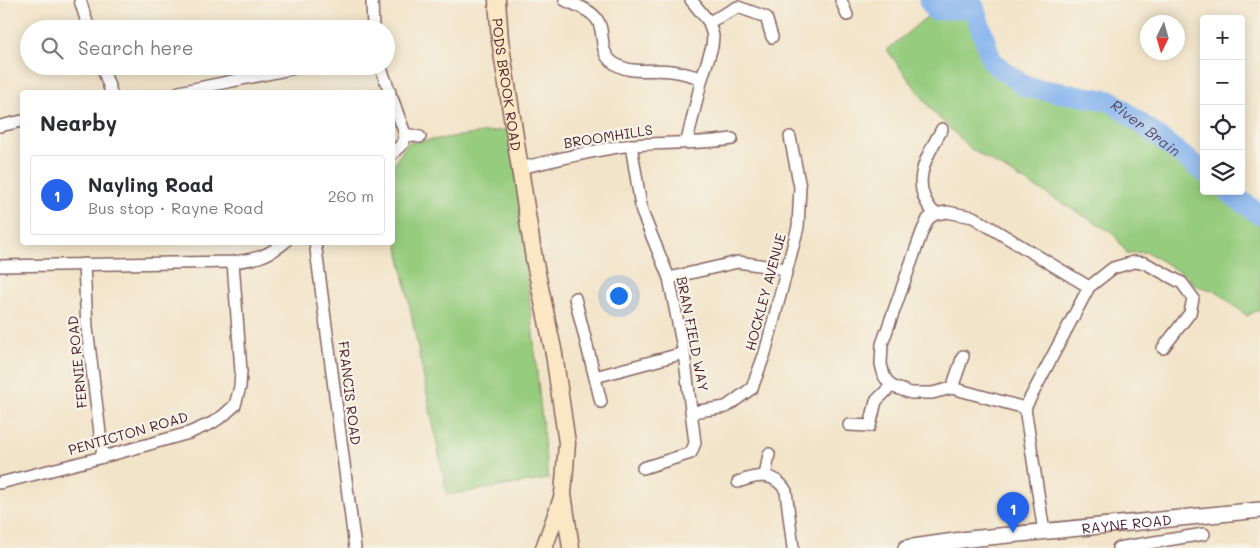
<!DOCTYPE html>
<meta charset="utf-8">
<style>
:root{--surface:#fff;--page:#f2f2f3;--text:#2b2b33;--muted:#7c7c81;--line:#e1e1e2;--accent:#2563eb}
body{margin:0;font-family:Mali,sans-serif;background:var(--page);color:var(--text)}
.controls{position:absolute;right:15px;top:15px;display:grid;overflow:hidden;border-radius:5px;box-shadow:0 2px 12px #0003}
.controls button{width:45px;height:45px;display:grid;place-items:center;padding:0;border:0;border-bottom:1px solid var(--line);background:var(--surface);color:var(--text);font:25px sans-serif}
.compass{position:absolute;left:1140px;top:15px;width:45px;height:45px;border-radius:50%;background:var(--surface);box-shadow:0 2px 12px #0003;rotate:185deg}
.you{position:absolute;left:618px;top:295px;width:18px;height:18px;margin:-12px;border:4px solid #fff;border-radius:50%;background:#1a73e8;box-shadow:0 0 0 8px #1a73e833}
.badge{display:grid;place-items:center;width:32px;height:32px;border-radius:50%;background:var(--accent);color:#fff;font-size:16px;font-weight:700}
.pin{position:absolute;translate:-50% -41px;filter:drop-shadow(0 1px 2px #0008)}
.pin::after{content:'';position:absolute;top:26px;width:18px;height:15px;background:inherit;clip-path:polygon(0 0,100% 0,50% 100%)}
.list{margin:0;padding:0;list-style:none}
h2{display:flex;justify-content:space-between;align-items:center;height:65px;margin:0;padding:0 20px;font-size:21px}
h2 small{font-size:16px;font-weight:400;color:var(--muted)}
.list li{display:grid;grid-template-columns:32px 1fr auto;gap:15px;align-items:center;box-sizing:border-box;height:80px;margin:0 10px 10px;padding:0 10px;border:1px solid var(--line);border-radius:5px}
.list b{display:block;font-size:19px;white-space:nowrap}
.list p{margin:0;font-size:16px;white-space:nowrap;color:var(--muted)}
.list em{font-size:16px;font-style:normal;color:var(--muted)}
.icon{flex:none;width:28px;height:28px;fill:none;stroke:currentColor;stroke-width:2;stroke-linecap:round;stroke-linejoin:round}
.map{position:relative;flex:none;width:1260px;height:548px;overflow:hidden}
.search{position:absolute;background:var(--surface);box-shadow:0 2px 12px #0003;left:20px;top:20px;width:375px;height:55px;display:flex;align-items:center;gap:12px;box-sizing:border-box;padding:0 18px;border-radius:28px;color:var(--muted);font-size:19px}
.panel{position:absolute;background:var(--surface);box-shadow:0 2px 12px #0003;left:20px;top:90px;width:375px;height:155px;border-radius:5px}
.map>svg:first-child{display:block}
.green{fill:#96cc7e;stroke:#707654}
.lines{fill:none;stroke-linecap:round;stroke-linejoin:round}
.river{stroke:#83b3ee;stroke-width:21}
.minor-casing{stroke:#856462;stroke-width:14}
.tertiary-casing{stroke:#856462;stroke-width:18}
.secondary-casing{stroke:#856462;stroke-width:19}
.minor{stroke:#fff;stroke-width:11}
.tertiary{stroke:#fff;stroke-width:15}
.secondary{stroke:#fbe7c3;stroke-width:16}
.labels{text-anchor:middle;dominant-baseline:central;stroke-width:4.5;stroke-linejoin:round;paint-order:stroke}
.street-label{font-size:14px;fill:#4a1f2b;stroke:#f7f3e8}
.water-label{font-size:15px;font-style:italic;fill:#5b4b66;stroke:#f7f3e8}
</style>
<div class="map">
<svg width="1260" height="548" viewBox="0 0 1260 548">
<rect width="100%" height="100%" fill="#f7f3e8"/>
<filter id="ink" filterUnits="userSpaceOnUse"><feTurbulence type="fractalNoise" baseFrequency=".02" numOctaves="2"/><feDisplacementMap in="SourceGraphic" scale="10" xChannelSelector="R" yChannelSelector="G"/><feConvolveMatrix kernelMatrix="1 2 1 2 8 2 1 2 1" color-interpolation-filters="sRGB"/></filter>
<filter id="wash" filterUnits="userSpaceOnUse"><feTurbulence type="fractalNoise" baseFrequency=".0096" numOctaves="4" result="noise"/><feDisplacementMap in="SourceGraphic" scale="20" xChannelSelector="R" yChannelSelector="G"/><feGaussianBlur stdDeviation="1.12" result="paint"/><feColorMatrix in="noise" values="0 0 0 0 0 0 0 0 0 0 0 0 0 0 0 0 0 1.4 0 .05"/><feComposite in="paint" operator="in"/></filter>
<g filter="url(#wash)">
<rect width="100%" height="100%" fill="#f2e4c9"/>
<g class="green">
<polygon points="974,7 992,62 1026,87 1111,101 1204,172 1204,191 1228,191 1260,215 1260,309 1247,316 1216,291 1196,286 1188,277 1147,252 1127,253 1113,233 972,150 934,113 887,50 935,10"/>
<polygon points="512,129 548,479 447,495 393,222 392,167 408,143"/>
</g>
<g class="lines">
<g class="river">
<path id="s1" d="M 929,0 L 935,10 L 974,7 L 992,62 L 1026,87 L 1111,101 L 1204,172"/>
<polyline points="1228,191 1260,215"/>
</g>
</g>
</g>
<g filter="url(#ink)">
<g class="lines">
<defs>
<g id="minor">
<polyline points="80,0 89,29"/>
<polyline points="372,0 373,29"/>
<path d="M 565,0 C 575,5 589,9 596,18 C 606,30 598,50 611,61 C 629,76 650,68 671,71 C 682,72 692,76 702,78"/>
<polyline points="841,0 847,15"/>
<polyline points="709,22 738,7 766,17 772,37"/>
<polyline points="102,66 111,92"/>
<polyline points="380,66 390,92"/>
<polyline points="179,92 305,66"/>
<polyline points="392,98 405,134"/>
<polyline points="0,126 22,121"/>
<polyline points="405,134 420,137"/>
<polyline points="687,141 702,78 712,47 713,36 709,22 691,0"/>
<polyline points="631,145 642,212 669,278 684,353 695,443 691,453 643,468"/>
<polyline points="392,154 403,143 405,134"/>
<path d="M 520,168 C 557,160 595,149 633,145 C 666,142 700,144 732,139"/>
<path d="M 935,214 C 908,185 926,158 942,129"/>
<polyline points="315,242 355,548"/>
<polyline points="84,264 87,328 103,457"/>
<path d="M 0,266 L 233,262 C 255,259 267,257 285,242"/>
<polyline points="669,278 738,262 786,269"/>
<polyline points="1089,287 1113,268 1134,262 1145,263 1182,283 1193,298 1190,313 1163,348"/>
<polyline points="575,298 601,402"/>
<polyline points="595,377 684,353"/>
<polyline points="891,386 911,393 932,393 952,388 1025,408"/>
<polyline points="952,388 963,356"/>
<polyline points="692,412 726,407 752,388 765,353 798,227 800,187 790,137"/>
<polyline points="849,425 870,426 876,401 891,386 884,376 881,364 882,344 922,232 928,219 935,214 947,212 973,217 1089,287 1025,408 1044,532"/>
<polyline points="765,476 769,454"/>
<path d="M 738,482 C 757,475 774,471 786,491 L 793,548"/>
<polyline points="0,483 103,457 189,433 212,423 224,415 235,405 240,387 241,371 233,262"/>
<polyline points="1118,548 1204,534"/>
</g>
<g id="tertiary">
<path id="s2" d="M 906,548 L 969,539 L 1260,510"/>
</g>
<g id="secondary">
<path id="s3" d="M 497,0 L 500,40 L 534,259 L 554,354 L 567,443 L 563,494 L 571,548"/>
<polyline points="544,548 562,498"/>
</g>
</defs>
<use href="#minor" class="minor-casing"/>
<use href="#tertiary" class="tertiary-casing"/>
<use href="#secondary" class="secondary-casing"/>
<use href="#minor" class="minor"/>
<use href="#tertiary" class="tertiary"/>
<use href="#secondary" class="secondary"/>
</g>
</g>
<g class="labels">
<g class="street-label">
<text stroke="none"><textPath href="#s3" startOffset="85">PODS BROOK ROAD</textPath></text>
<text transform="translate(608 136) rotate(-9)">BROOMHILLS</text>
<text transform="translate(765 292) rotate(-75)">HOCKLEY AVENUE</text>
<text transform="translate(693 334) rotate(79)">BRAN FIELD WAY</text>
<text transform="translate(77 362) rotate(-96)">FERNIE ROAD</text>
<text transform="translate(350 393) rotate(83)">FRANCIS ROAD</text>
<text transform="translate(128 433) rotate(-16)">PENTICTON ROAD</text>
<text stroke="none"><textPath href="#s2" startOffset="222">RAYNE ROAD</textPath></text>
</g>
<g class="water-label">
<text stroke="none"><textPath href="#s1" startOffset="281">River Brain</textPath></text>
</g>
</g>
</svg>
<div class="controls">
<button>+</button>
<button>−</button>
<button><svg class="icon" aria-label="locate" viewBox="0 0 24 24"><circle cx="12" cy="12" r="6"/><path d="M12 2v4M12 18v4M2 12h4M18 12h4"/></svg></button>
<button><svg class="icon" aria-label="layers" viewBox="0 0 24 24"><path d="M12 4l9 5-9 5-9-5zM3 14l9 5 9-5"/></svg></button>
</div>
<svg class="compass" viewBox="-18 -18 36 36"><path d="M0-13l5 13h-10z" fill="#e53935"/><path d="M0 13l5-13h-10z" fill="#7c7c81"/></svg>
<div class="you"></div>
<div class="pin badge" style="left:1013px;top:533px">1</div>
<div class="search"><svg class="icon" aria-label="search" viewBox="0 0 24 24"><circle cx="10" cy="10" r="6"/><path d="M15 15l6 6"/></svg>Search here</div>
<section class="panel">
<h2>Nearby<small></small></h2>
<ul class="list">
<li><span class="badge">1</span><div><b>Nayling Road</b><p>Bus stop · Rayne Road</p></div><em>260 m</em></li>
</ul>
</section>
</div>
